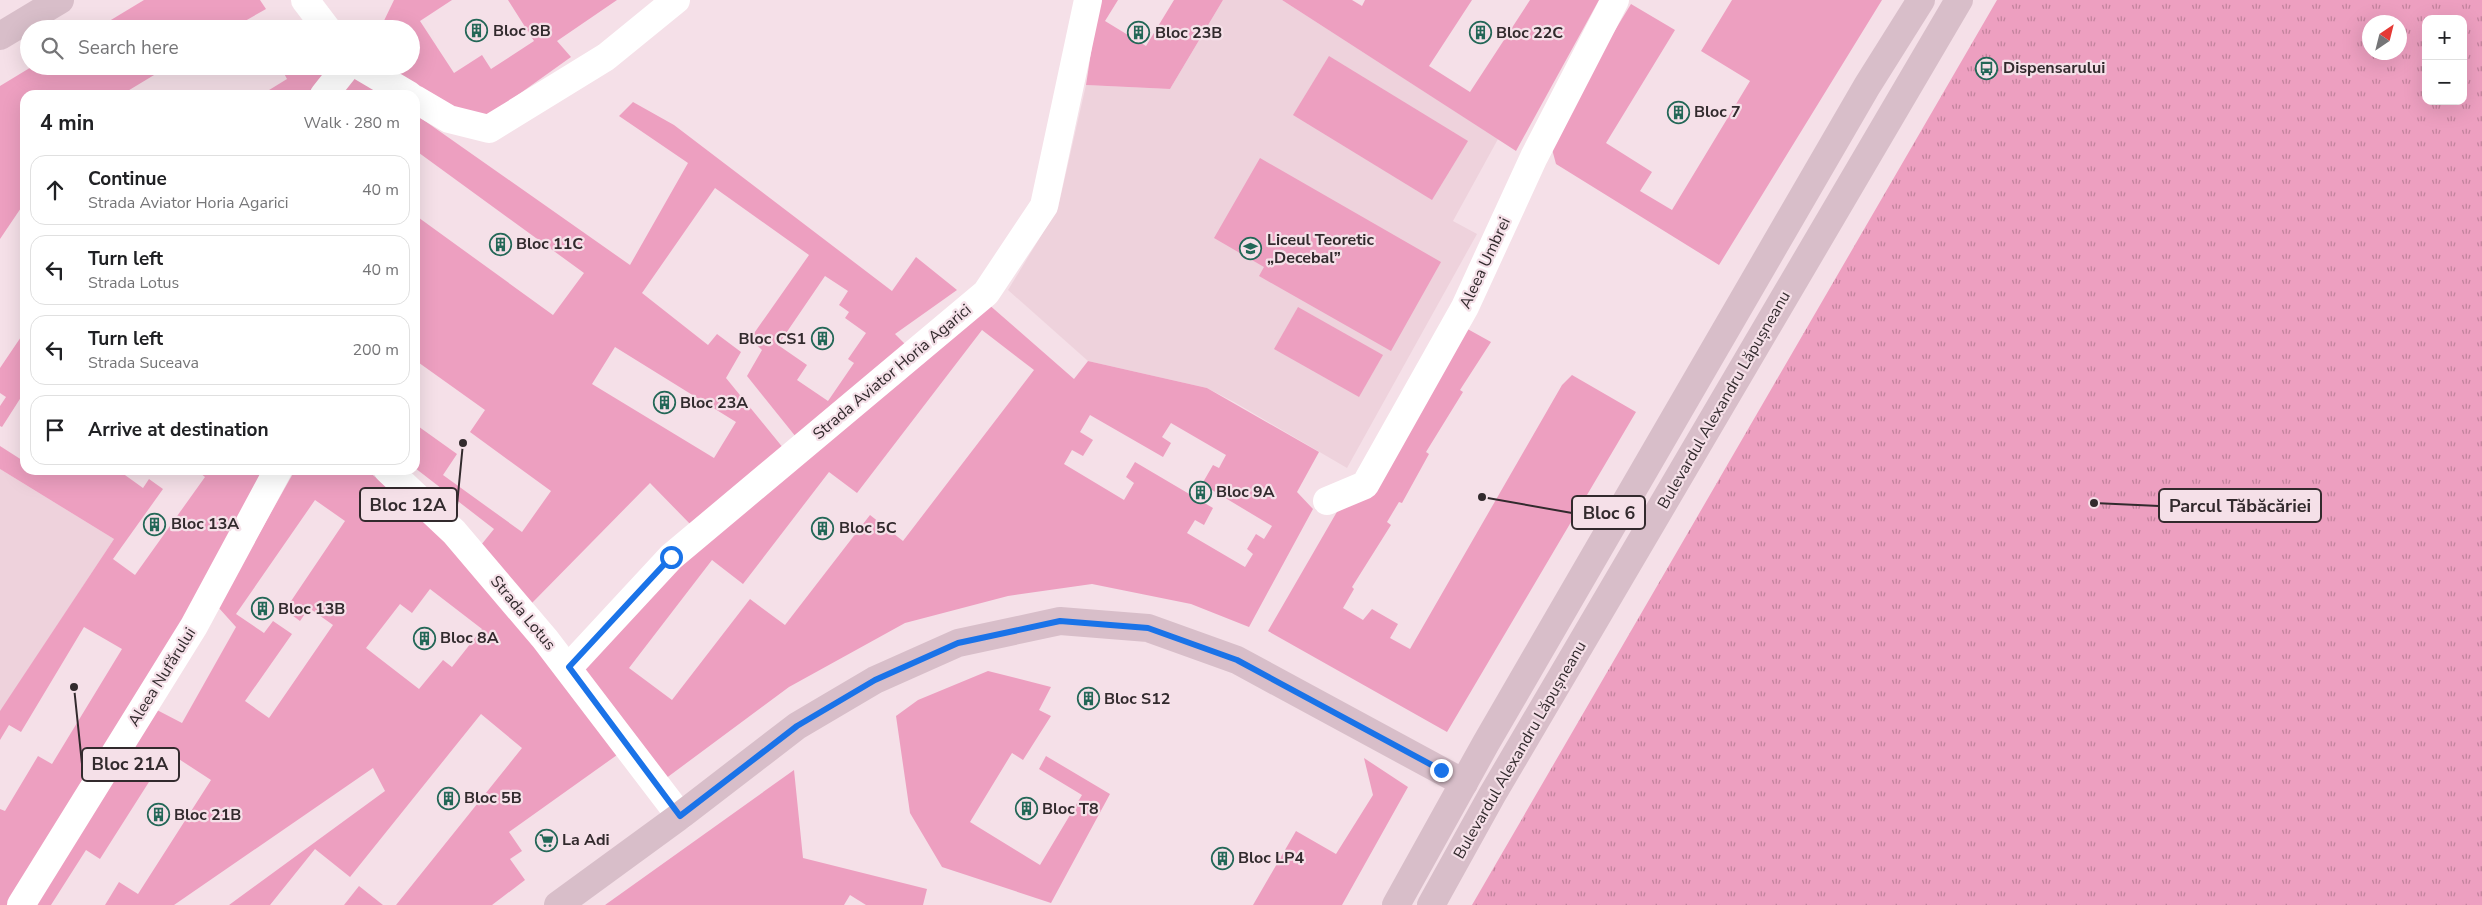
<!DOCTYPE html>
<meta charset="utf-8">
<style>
:root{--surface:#fff;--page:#f2f2f2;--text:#202124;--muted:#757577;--line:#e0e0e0}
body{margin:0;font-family:"Nunito Sans",sans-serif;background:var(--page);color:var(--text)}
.controls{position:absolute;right:15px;top:15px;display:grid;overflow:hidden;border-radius:10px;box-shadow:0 5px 20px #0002}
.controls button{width:45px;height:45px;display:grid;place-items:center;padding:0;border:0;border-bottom:1px solid var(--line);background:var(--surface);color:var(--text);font:25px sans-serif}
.compass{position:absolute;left:2362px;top:15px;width:45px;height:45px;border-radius:50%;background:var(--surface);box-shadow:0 5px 20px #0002;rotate:35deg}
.stop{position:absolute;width:15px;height:15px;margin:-11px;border:4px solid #1a73e8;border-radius:50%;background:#fff}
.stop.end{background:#1a73e8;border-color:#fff;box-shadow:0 1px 5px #0008}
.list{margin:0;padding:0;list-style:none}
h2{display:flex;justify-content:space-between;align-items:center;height:65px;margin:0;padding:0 20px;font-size:21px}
h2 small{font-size:16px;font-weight:400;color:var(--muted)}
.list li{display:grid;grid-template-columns:32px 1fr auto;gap:15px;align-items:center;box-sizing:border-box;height:70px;margin:0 10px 10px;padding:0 10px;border:1px solid var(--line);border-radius:15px}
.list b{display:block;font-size:19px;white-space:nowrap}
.list p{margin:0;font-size:16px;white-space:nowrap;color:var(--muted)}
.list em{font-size:16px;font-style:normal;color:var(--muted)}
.icon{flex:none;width:28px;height:28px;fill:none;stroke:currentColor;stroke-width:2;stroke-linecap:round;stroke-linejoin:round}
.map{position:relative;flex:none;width:2482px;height:905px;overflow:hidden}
.search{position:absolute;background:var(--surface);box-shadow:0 5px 20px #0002;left:20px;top:20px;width:400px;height:55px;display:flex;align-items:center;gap:12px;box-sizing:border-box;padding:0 18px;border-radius:28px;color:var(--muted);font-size:19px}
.panel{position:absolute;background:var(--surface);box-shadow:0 5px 20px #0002;left:20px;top:90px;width:400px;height:385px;border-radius:15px}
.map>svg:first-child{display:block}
.built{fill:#eed2dc}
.park{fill:url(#park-tufts);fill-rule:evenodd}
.garden{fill:#ed9fc0;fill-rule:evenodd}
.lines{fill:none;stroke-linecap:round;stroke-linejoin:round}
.street{stroke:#fff;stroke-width:28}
.secondary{stroke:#d8bec9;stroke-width:28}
.route{stroke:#1a73e8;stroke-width:6}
.labels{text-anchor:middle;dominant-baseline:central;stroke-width:4.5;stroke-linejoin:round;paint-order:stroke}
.poi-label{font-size:16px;font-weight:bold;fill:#322a2d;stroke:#f5e0e8;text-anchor:start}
.street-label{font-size:16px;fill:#322a2d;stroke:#f5e0e8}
.leader{fill:none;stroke:#322a2d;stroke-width:2}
.callout-dot{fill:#322a2d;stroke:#f5e0e8;stroke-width:2}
.callout{fill:#f5e0e8;stroke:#322a2d;stroke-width:2}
.callout-label{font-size:18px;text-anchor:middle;font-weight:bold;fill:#322a2d}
</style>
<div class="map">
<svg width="2482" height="905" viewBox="0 0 2482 905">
<defs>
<pattern id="park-tufts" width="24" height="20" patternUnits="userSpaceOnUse" patternTransform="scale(1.25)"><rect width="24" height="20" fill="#ed9fc0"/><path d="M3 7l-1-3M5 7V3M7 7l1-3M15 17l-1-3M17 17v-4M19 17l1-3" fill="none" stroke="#c1829c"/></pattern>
</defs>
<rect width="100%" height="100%" fill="#f5e0e8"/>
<g class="built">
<polygon points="1223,0 1282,0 1498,139 1453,221 1477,234 1347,468 1234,402 1207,388 1088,361 1008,290 1058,208 1086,85 1170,89"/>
<polygon points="0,469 114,539 0,712"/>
</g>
<path class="park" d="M 1997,0 L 2482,0 L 2482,905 L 1472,905 ZM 2426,19 L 2463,19 L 2463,101 L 2426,101 ZM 2370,22 L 2400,22 L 2400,52 L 2370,52 Z"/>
<g class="garden">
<polygon points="144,0 260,0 266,9 231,29 96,29"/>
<polygon points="394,0 452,0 420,21 454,73 482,55 491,69 534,41 508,0 617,0 557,41 571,57 483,120 456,113 380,66 411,66 411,29 380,29"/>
<polygon points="1099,0 1118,0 1105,21 1146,46 1174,0 1223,0 1170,89 1086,85"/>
<polygon points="1282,0 1352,0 1362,6 1365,0 1472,0 1429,66 1470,92 1530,0 1599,0 1516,151"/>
<polygon points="1732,0 1882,0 1719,265 1556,164 1549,138 1631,4 1675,30 1606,143 1652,172 1640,191 1672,210 1750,81 1701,51"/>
<polygon points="1329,56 1468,141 1432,200 1293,115"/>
<polygon points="33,66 169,66 121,95 25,95 25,202 0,239 0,86"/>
<polygon points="280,66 332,66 312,95 261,95 287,79"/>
<polygon points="358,74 387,95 340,95"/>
<path d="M 633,102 L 674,125 L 892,291 L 916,257 L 957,290 L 895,334 L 908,347 L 800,442 L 747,376 L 762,350 L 750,339 L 809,255 L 715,188 L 642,293 L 708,345 L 717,334 L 741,352 L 726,378 L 784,449 L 692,526 L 650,483 L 532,603 L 481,545 L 494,529 L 415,468 L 415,424 L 457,454 L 443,475 L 522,532 L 551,491 L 470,432 L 485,410 L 415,360 L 415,215 L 553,315 L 584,273 L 415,150 L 415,114 L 630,265 L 688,163 L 619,116 ZM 825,276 L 848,291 L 839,305 L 849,312 L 845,318 L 866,333 L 848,359 L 854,363 L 828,401 L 797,380 L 807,365 L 778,345 ZM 615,347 L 736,422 L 714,458 L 592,384 Z"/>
<polygon points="1260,158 1441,262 1391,351 1259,276 1264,267 1214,238"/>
<path d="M 987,303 L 1074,379 L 1088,361 L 1207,388 L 1319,452 L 1297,492 L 1313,509 L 1249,627 L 1191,604 L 1092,584 L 1008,596 L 905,623 L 789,687 L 665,779 L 580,666 L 680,560 ZM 982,330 L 1034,370 L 903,541 L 870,515 L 785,625 L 750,599 L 672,700 L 629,668 L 712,560 L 743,584 L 829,472 L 857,493 ZM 1090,415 L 1163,457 L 1171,443 L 1162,437 L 1171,423 L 1226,455 L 1219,468 L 1213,465 L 1202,484 L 1272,526 L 1264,539 L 1256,534 L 1247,549 L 1253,554 L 1245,567 L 1187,533 L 1195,520 L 1204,525 L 1213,508 L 1135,462 L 1126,477 L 1134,483 L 1124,500 L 1064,464 L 1072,450 L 1083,456 L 1093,440 L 1080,432 Z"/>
<polygon points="1298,307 1383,355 1359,397 1274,349"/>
<polygon points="1464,327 1491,342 1460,390 1463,392 1426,452 1429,454 1402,503 1399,502 1387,522 1391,525 1352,587 1354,589 1343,608 1363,620 1372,609 1398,624 1390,638 1410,649 1562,385 1572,375 1636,412 1447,732 1268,631 1338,510"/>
<polygon points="25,331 25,391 2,427 0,426 0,406 6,397 0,393 0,368"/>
<polygon points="0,446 25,462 25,470 118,470 143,488 149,479 163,489 113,559 135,575 205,477 196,470 272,470 190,617 8,905 0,905 0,809 5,811 38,756 52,764 122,649 84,627 21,732 9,725 0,740 0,711 114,539 0,469"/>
<path d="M 295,470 L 367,470 L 451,542 L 545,657 L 617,755 L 509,832 L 522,851 L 510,859 L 525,880 L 492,905 L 396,905 L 522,748 L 481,714 L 350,877 L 315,849 L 270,905 L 229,905 L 385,791 L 373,768 L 174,905 L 105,905 L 119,882 L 138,894 L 211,780 L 168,752 L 100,859 L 86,850 L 51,905 L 34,905 L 157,710 L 182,723 L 236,627 L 218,607 ZM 315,500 L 345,521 L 285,610 L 300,621 L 309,608 L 333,625 L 269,718 L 245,701 L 292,634 L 273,621 L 264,633 L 236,614 ZM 430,589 L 482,629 L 452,667 L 443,660 L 419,689 L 366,648 L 400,604 L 412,613 Z"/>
<polygon points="988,671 1051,687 1039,710 1051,716 1023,760 1012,753 970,822 1040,865 1082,795 1039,769 1046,756 1110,794 1051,903 942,867 910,813 896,716 918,700"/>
<polygon points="1364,758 1408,787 1342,905 1253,905 1296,831 1336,854 1373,795"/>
<polygon points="794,770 803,858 927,889 923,905 866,905 850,895 844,905 605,905"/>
<polygon points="359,886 383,905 344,905"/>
</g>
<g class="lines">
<g class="street">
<polyline points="305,0 327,29"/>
<polyline points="360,66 409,95"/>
<polyline points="324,95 347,66"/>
<polyline points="415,99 449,119 489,129 606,57 676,0"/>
<polyline points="388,470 454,532 545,639 680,816"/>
<polyline points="1327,501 1365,485 1465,307 1534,157 1615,0"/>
<polyline points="569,667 671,557 986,293 1044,206 1088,0"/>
<polyline points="21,905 194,626 278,470"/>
</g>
<g class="secondary">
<polyline points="0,36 60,0"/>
<polyline points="558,905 680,816 797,726 875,680 958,643 1060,621 1148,628 1237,660 1464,783"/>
<polyline points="1396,905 1486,743 1867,86 1921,0"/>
<polyline points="1431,905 1492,795 1959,0"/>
</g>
</g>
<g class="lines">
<polyline class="route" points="671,557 569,667 680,816 797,726 875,680 958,643 1060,621 1148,628 1237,660 1441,770"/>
</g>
<defs>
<symbol id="building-ring" viewBox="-11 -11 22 22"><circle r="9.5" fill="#f5e0e8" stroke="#236757" stroke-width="1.5"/><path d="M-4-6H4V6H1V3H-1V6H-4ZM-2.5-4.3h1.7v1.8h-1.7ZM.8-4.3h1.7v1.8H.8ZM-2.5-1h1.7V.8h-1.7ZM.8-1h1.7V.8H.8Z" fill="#236757"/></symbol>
<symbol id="bus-ring" viewBox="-11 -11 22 22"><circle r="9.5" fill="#f5e0e8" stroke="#236757" stroke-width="1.5"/><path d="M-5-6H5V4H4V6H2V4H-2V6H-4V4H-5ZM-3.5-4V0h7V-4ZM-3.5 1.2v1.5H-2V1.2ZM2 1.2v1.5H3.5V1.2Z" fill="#236757"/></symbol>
<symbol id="school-ring" viewBox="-11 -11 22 22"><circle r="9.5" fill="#f5e0e8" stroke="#236757" stroke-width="1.5"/><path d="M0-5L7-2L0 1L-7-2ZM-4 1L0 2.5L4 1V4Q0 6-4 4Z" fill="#236757"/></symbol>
<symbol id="supermarket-ring" viewBox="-11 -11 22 22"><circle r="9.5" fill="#f5e0e8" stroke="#236757" stroke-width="1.5"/><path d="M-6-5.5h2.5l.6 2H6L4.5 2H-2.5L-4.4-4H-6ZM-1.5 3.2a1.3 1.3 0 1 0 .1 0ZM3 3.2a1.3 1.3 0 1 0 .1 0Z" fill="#236757"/></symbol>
</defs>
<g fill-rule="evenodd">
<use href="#building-ring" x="464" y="18" width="25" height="25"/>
<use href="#building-ring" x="1126" y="20" width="25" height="25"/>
<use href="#building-ring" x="1468" y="20" width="25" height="25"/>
<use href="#bus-ring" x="1974" y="56" width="25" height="25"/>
<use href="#building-ring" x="1666" y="100" width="25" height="25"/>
<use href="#building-ring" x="488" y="232" width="25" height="25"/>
<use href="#school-ring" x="1238" y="236" width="25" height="25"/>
<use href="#building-ring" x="810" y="326" width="25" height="25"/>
<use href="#building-ring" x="652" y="390" width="25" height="25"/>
<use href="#building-ring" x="1188" y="480" width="25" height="25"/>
<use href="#building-ring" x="142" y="512" width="25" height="25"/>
<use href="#building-ring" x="810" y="516" width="25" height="25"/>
<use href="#building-ring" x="250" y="596" width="25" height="25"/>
<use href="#building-ring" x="412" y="626" width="25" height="25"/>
<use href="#building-ring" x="1076" y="686" width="25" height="25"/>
<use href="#building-ring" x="436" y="786" width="25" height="25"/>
<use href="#building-ring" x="1014" y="796" width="25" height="25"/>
<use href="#building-ring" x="146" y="802" width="25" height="25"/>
<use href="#supermarket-ring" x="534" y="828" width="25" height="25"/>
<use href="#building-ring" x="1210" y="846" width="25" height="25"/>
</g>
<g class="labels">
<g class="poi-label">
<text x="493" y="31">Bloc 8B</text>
<text x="1155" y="33">Bloc 23B</text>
<text x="1496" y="33">Bloc 22C</text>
<text x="2003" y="68">Dispensarului</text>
<text x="1694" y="112">Bloc 7</text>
<text x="1267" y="240">Liceul Teoretic<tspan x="1267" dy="18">„Decebal”</tspan></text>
<text x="516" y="244">Bloc 11C</text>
<text x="806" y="339" text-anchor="end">Bloc CS1</text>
<text x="680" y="403">Bloc 23A</text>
<text x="1216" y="492">Bloc 9A</text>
<text x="171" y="524">Bloc 13A</text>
<text x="839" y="528">Bloc 5C</text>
<text x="278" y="609">Bloc 13B</text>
<text x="440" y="638">Bloc 8A</text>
<text x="1104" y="699">Bloc S12</text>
<text x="464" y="798">Bloc 5B</text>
<text x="1042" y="809">Bloc T8</text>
<text x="174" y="815">Bloc 21B</text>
<text x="562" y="840">La Adi</text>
<text x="1238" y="858">Bloc LP4</text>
</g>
<g class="street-label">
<text transform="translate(1485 263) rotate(-65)">Aleea Umbrei</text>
<text transform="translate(892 372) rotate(-40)">Strada Aviator Horia Agarici</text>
<text transform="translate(1724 400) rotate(-60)">Bulevardul Alexandru Lăpușneanu</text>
<text transform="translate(523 613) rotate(50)">Strada Lotus</text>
<text transform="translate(162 677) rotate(-58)">Aleea Nufărului</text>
<text transform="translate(1520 750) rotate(-60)">Bulevardul Alexandru Lăpușneanu</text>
</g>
</g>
<path class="leader" d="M463 443L457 505M2094 503L2159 506M1482 497L1572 513M74 687L82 764"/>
<g class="callout-dot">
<circle cx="463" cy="443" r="5"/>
<circle cx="2094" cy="503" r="5"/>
<circle cx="1482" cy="497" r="5"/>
<circle cx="74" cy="687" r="5"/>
</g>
<g class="callout">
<rect x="360" y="488" width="97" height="33" rx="5"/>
<rect x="2159" y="489" width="162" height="33" rx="5"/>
<rect x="1572" y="496" width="73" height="33" rx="5"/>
<rect x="82" y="748" width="97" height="33" rx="5"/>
</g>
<g class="callout-label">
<text x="408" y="511">Bloc 12A</text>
<text x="2240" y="512">Parcul Tăbăcăriei</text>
<text x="1609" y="519">Bloc 6</text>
<text x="130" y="770">Bloc 21A</text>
</g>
</svg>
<div class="controls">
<button>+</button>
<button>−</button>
</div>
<svg class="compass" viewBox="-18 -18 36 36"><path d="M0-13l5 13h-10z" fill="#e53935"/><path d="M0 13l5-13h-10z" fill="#757577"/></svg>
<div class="stop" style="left:671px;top:557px"></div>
<div class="stop end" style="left:1441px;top:770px"></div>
<div class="search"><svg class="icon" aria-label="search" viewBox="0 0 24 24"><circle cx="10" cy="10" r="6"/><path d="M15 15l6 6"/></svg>Search here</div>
<section class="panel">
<h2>4 min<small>Walk · 280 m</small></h2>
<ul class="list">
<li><svg class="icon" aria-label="ahead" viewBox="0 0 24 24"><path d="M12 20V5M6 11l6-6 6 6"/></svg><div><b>Continue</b><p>Strada Aviator Horia Agarici</p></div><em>40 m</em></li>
<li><svg class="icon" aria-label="left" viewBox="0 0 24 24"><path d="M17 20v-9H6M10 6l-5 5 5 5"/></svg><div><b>Turn left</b><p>Strada Lotus</p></div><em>40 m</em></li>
<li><svg class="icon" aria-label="left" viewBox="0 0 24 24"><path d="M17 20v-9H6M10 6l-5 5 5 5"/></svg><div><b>Turn left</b><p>Strada Suceava</p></div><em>200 m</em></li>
<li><svg class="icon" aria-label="arrive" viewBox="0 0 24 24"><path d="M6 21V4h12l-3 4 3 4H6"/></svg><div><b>Arrive at destination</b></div></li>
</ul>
</section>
</div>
